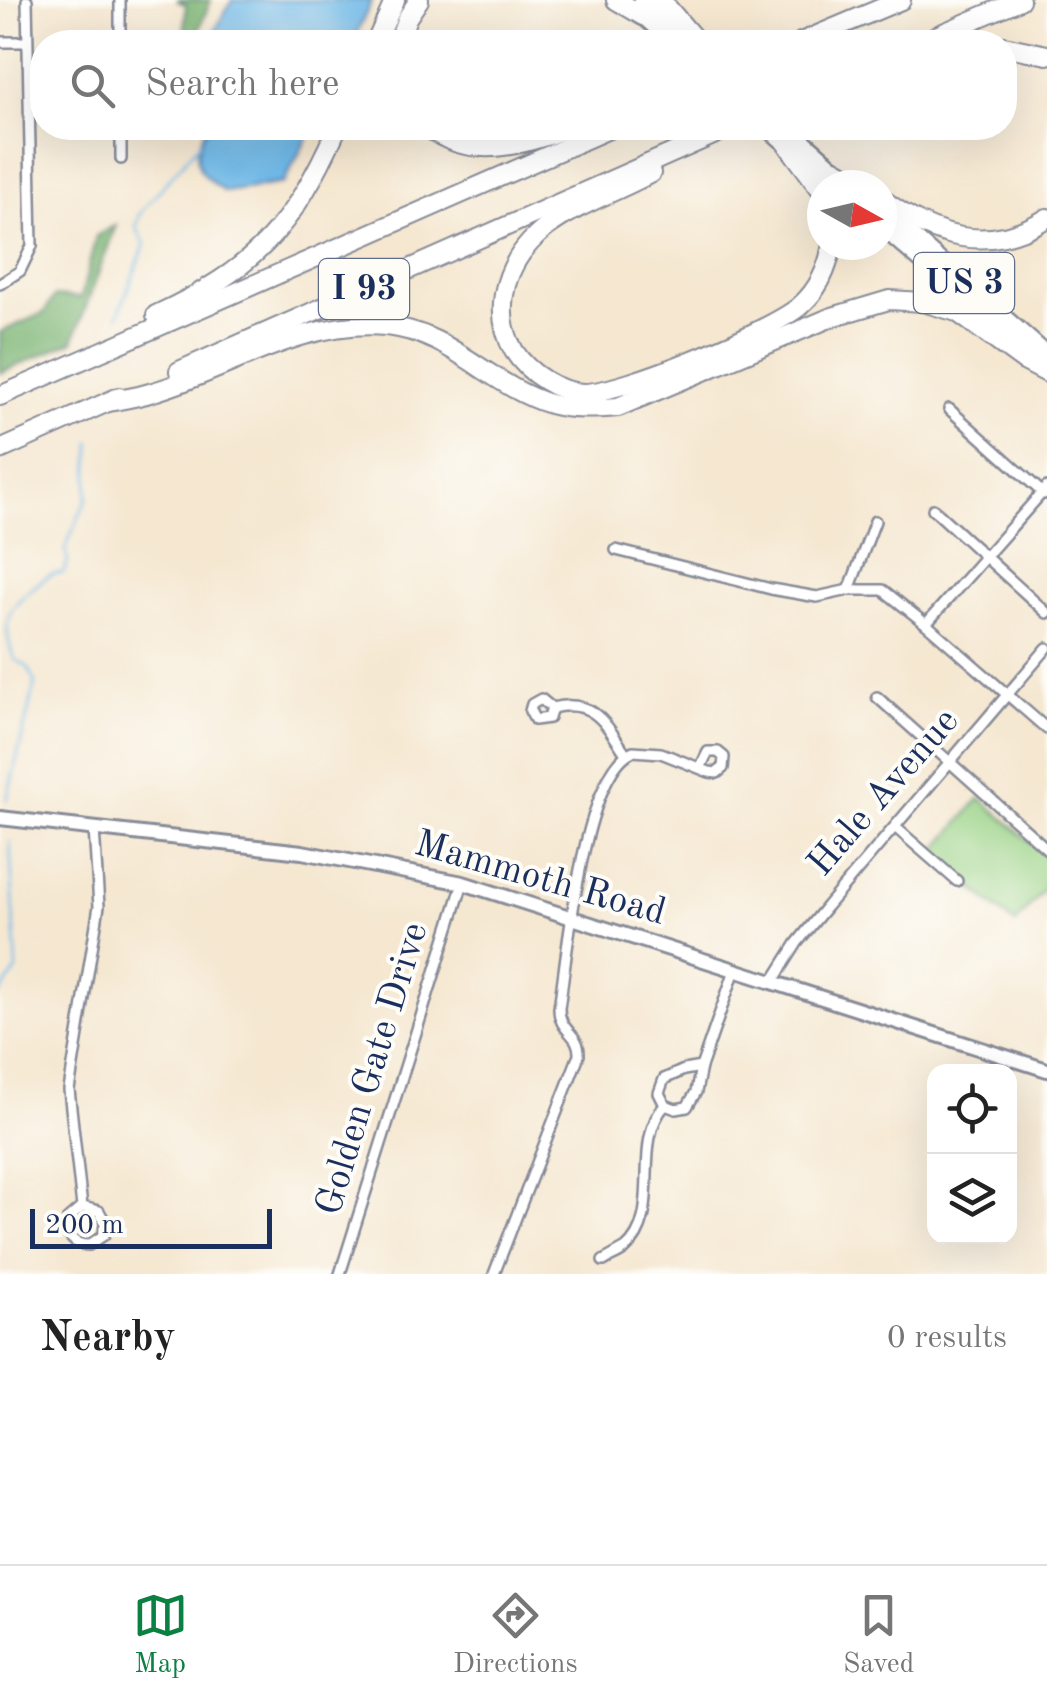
<!DOCTYPE html>
<style>
:root{--surface:#fff;--page:#f2f2f2;--text:#222;--muted:#767676;--line:#e0e0e0;--accent:#0b8043}
body{margin:0;font-family:"Old Standard TT",serif;background:var(--page);color:var(--text)}
.controls{position:absolute;right:30px;bottom:30px;display:grid;overflow:hidden;border-radius:20px;box-shadow:0 10px 40px #0002}
.controls button{width:90px;height:90px;display:grid;place-items:center;padding:0;border:0;border-bottom:2px solid var(--line);background:var(--surface);color:var(--text);font:50px sans-serif}
.compass{position:absolute;left:807px;top:170px;width:90px;height:90px;border-radius:50%;background:var(--surface);box-shadow:0 10px 40px #0002;rotate:98deg}
.scale{position:absolute;left:30px;bottom:25px;width:242px;box-sizing:border-box;padding-left:10px;border:5px solid #1b2f5e;border-top:0;font-size:28px;line-height:35px;white-space:nowrap;color:#1b2f5e;-webkit-text-stroke:8px #fdfcf7;paint-order:stroke}
.list{margin:0;padding:0;list-style:none}
h2{display:flex;justify-content:space-between;align-items:center;height:130px;margin:0;padding:0 40px;font-size:42px}
h2 small{font-size:32px;font-weight:400;color:var(--muted)}
.icon{flex:none;width:55px;height:55px;fill:none;stroke:currentColor;stroke-width:2;stroke-linecap:round;stroke-linejoin:round}
.map{position:relative;flex:none;width:1047px;height:1274px;overflow:hidden}
.search{position:absolute;background:var(--surface);box-shadow:0 10px 40px #0002;left:30px;right:30px;top:30px;height:110px;display:flex;align-items:center;gap:25px;box-sizing:border-box;padding:0 35px;border-radius:40px;color:var(--muted);font-size:38px}
.sheet{height:290px;background:var(--surface)}
nav{display:flex;justify-content:space-around;align-items:center;box-sizing:border-box;height:140px;border-top:2px solid var(--line);background:var(--surface);font-size:28px;color:var(--muted)}
nav a{display:grid;justify-items:center;gap:5px}
nav .on{color:var(--accent)}
.map>svg:first-child{display:block}
.green{fill:#99d285;stroke:#5a8072;stroke-width:2.5}
.forest{fill:#7ab472;stroke:#4a7268;stroke-width:2.5}
.water{fill:#6fb9e8;stroke:#4574a3;stroke-width:2.5}
.lines{fill:none;stroke-linecap:round;stroke-linejoin:round}
.stream{stroke:#6fb9e8;stroke-width:2.5}
.minor-casing{stroke:#888b97;stroke-width:14}
.secondary-casing{stroke:#888b97;stroke-width:18}
.primary-casing{stroke:#888b97;stroke-width:20}
.motorway-casing{stroke:#888b97;stroke-width:22}
.minor{stroke:#fff;stroke-width:9}
.secondary{stroke:#fff;stroke-width:12}
.primary{stroke:#fff;stroke-width:15}
.motorway{stroke:#fff;stroke-width:18}
.labels{text-anchor:middle;dominant-baseline:central;stroke-width:8;stroke-linejoin:round;paint-order:stroke}
.shield{fill:#fdfcf7;stroke:#5f6c8c;stroke-width:2.5}
.shield-label{font-size:35px;font-weight:bold;fill:#1b2f5e}
.street-label{font-size:38px;fill:#1b2f5e;stroke:#fdfcf7}
</style>
<div class="map">
<svg width="1047" height="1274" viewBox="0 0 1047 1274">
<rect width="100%" height="100%" fill="#fdfcf7"/>
<filter id="ink" filterUnits="userSpaceOnUse"><feTurbulence type="fractalNoise" baseFrequency=".01" numOctaves="2"/><feDisplacementMap in="SourceGraphic" scale="20" xChannelSelector="R" yChannelSelector="G"/><feConvolveMatrix kernelMatrix="1 2 1 2 8 2 1 2 1" color-interpolation-filters="sRGB"/></filter>
<filter id="wash" filterUnits="userSpaceOnUse"><feTurbulence type="fractalNoise" baseFrequency=".0048" numOctaves="4" result="noise"/><feDisplacementMap in="SourceGraphic" scale="40" xChannelSelector="R" yChannelSelector="G"/><feGaussianBlur stdDeviation="2.25" result="paint"/><feColorMatrix in="noise" values="0 0 0 0 0 0 0 0 0 0 0 0 0 0 0 0 0 1.4 0 .05"/><feComposite in="paint" operator="in"/></filter>
<g filter="url(#wash)">
<rect width="100%" height="100%" fill="#f5e7d0"/>
<polygon class="green" points="980,798 1047,856 1047,886 1015,924 933,854"/>
<g class="forest">
<polygon points="176,0 211,0 194,42 184,42 186,5"/>
<polygon points="116,225 73,341 0,373 0,332 44,313 55,296 81,298 96,236"/>
</g>
<g class="water">
<polygon points="232,0 372,0 353,42 212,42 211,38"/>
<path d="M 206,128 L 313,128 L 283,183 L 225,192 C 195,171 191,162 206,128 Z"/>
</g>
<g class="lines">
<g class="stream">
<polyline points="118,316 145,244 136,227 141,212 200,143"/>
<path d="M 7,800 L 35,683 L 28,667 L 14,659 C 2,624 4,610 34,587 C 46,578 48,573 63,573 L 68,562 L 65,548 L 87,499 L 91,442"/>
<polyline points="0,994 17,970 10,842"/>
</g>
</g>
</g>
<g filter="url(#ink)">
<g class="lines">
<defs>
<g id="minor">
<polyline points="120,0 120,42"/>
<polyline points="0,42 27,42"/>
<polyline points="121,128 121,159"/>
<polyline points="0,284 20,271 32,246 27,0"/>
<polyline points="949,409 1044,494"/>
<polyline points="933,509 1047,613"/>
<polyline points="616,550 771,589 817,597 849,590 883,590 926,624 1047,729"/>
<polyline points="849,590 875,521"/>
<polyline points="926,624 1047,487"/>
<polyline points="877,697 1047,849"/>
<path d="M 552,708 L 549,718 L 535,720 L 530,711 L 532,704 L 541,699 L 552,708 C 594,698 605,723 626,754"/>
<polyline points="895,827 957,881"/>
<polyline points="773,981 797,943 827,906 1047,648"/>
<polygon points="701,1067 696,1092 687,1107 676,1109 665,1105 659,1093 664,1079 684,1070"/>
<polyline points="701,1067 735,970"/>
<path d="M 82,1207 L 68,1219 C 65,1235 73,1245 89,1245 L 104,1235 L 105,1222 L 99,1211 L 82,1207 L 69,1090 L 99,906 L 94,829"/>
<path d="M 626,1248 L 603,1261 L 604,1261 C 610,1257 619,1254 625,1249 C 665,1215 630,1144 665,1105"/>
<polyline points="340,1274 463,883"/>
<path d="M 494,1274 L 579,1055 C 580,1032 559,1033 559,1008 C 567,956 583,773 633,751 L 661,753 L 709,772 L 717,773 L 723,768 L 724,757 L 718,752 L 708,752 L 700,768"/>
</g>
<polyline id="secondary" points="0,818 302,852 463,883 1047,1070"/>
<g id="primary">
<polyline points="642,0 684,37"/>
<polyline points="635,9 673,42"/>
<polyline points="768,128 833,185"/>
<polyline points="789,128 843,176"/>
<polyline points="882,210 1047,355"/>
<polyline points="882,227 1034,359"/>
</g>
<g id="motorway">
<polyline points="616,0 643,16"/>
<polyline points="661,0 697,42"/>
<polyline points="376,42 395,0"/>
<polyline points="398,42 407,18 419,0"/>
<polyline points="801,42 901,0"/>
<polyline points="922,42 1020,0"/>
<polyline points="1004,46 1047,55"/>
<path d="M 428,128 C 473,161 521,145 569,128"/>
<polyline points="789,147 822,191"/>
<polyline points="835,169 863,185"/>
<path d="M 651,173 C 596,203 525,218 506,285 C 500,308 502,330 514,351 C 528,373 557,392 583,393 C 620,394 774,330 801,305 C 819,289 828,268 832,245"/>
<path d="M 882,199 C 934,238 988,255 1047,218"/>
<path d="M 156,315 C 255,269 293,227 337,128"/>
<polyline points="179,371 729,128"/>
<polyline points="0,396 611,128"/>
<path d="M 108,402 C 123,399 138,397 153,392 C 229,370 303,318 386,326 C 451,332 490,386 550,404 C 573,410 594,409 618,407 L 832,317 L 889,300 L 923,302 L 957,312 L 1024,361 L 1047,373"/>
<polyline points="0,450 119,397"/>
</g>
</defs>
<use href="#minor" class="minor-casing"/>
<use href="#secondary" class="secondary-casing"/>
<use href="#primary" class="primary-casing"/>
<use href="#motorway" class="motorway-casing"/>
<use href="#minor" class="minor"/>
<use href="#secondary" class="secondary"/>
<use href="#primary" class="primary"/>
<use href="#motorway" class="motorway"/>
</g>
</g>
<g class="labels">
<g class="shield">
<rect x="914" y="253" width="100" height="60" rx="8"/>
<rect x="319" y="259" width="90" height="60" rx="8"/>
</g>
<g class="shield-label">
<text x="964" y="283">US 3</text>
<text x="364" y="289">I 93</text>
</g>
<g class="street-label">
<text transform="translate(884 793) rotate(-49)">Hale Avenue</text>
<text transform="translate(540 879) rotate(16)">Mammoth Road</text>
<text transform="translate(373 1069) rotate(-73)">Golden Gate Drive</text>
</g>
</g>
</svg>
<div class="controls">
<button><svg class="icon" aria-label="locate" viewBox="0 0 24 24"><circle cx="12" cy="12" r="6"/><path d="M12 2v4M12 18v4M2 12h4M18 12h4"/></svg></button>
<button><svg class="icon" aria-label="layers" viewBox="0 0 24 24"><path d="M12 4l9 5-9 5-9-5zM3 14l9 5 9-5"/></svg></button>
</div>
<svg class="compass" viewBox="-18 -18 36 36"><path d="M0-13l5 13h-10z" fill="#e53935"/><path d="M0 13l5-13h-10z" fill="#767676"/></svg>
<div class="scale">200 m</div>
<div class="search"><svg class="icon" aria-label="search" viewBox="0 0 24 24"><circle cx="10" cy="10" r="6"/><path d="M15 15l6 6"/></svg>Search here</div>
</div>
<section class="sheet">
<h2>Nearby<small>0 results</small></h2>
<ul class="list">
</ul>
</section>
<nav>
<a class="on"><svg class="icon" aria-label="map" viewBox="0 0 24 24"><path d="M3 6l6-2 6 2 6-2v14l-6 2-6-2-6 2zM9 4v14M15 6v14"/></svg>Map</a>
<a><svg class="icon" aria-label="directions" viewBox="0 0 24 24"><path d="M12 3l9 9-9 9-9-9zM9 14v-3h6M13 9l2 2-2 2"/></svg>Directions</a>
<a><svg class="icon" aria-label="saved" viewBox="0 0 24 24"><path d="M7 4h10v16l-5-4-5 4z"/></svg>Saved</a>
</nav>
